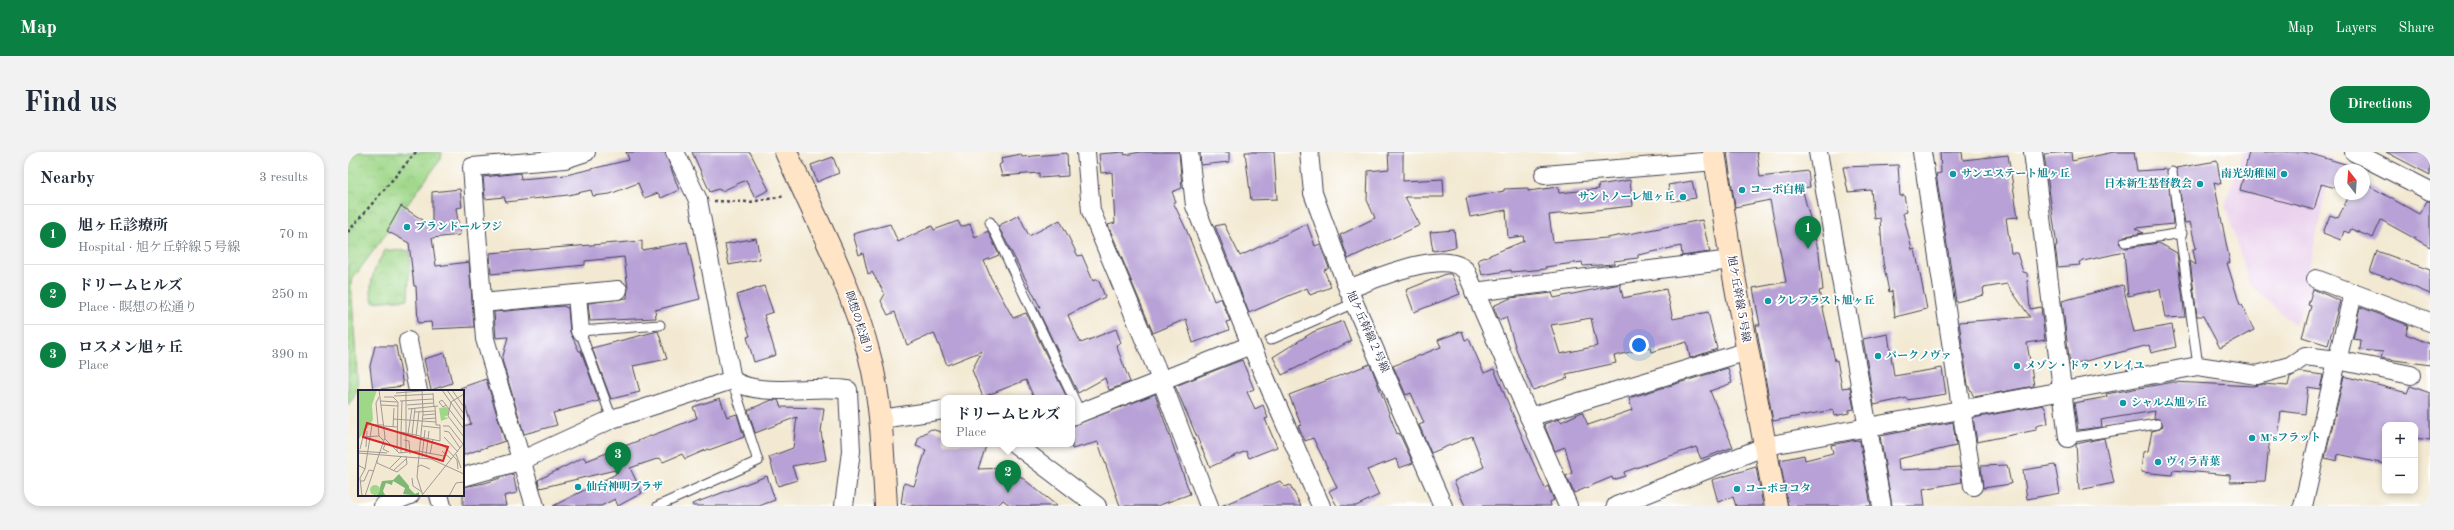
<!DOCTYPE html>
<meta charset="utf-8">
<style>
:root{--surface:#fff;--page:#f2f2f3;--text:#1f2937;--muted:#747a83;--line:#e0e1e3;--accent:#0b8043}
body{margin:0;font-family:"Old Standard TT","Noto Serif JP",serif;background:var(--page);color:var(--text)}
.controls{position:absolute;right:12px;bottom:12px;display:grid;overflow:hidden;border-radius:8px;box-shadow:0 2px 6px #0003}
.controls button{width:36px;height:36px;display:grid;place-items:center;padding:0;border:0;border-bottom:1px solid var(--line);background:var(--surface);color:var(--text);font:20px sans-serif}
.compass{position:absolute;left:1986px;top:12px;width:36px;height:36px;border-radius:50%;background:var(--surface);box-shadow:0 2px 6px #0003;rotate:343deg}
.you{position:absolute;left:1291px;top:193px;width:14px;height:14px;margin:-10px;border:3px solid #fff;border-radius:50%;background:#1a73e8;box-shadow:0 0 0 6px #1a73e833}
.badge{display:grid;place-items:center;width:26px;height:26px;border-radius:50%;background:var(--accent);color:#fff;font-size:13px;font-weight:700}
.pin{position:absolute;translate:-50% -33px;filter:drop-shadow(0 1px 2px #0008)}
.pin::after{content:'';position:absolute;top:21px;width:14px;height:12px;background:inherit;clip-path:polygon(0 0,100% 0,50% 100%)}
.popup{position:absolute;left:593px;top:243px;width:134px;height:52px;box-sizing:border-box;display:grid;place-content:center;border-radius:8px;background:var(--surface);filter:drop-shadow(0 1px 3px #0005);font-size:13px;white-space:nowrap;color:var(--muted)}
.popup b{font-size:15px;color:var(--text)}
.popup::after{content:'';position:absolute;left:50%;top:100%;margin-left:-8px;border:8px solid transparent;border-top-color:var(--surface)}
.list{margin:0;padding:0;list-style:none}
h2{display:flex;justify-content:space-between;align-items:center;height:52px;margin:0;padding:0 16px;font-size:17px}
h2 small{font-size:13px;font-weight:400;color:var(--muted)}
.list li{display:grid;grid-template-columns:26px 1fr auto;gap:12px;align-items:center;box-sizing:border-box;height:60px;padding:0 16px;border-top:1px solid var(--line)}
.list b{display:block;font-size:15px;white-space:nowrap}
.list p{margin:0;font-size:13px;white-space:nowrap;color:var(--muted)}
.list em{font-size:13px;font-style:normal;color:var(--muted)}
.map{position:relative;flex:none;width:2082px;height:354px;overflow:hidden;border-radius:16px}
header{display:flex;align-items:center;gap:24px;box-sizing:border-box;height:56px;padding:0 20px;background:var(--accent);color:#fff}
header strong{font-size:19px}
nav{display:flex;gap:22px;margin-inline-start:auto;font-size:14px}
.intro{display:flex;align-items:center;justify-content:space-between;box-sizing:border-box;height:96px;padding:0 24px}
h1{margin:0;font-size:28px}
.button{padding:10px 18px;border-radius:16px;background:var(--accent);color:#fff;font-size:14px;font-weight:700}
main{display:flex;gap:24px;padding:0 24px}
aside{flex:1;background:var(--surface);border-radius:16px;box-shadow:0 2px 6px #0003}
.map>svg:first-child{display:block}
.built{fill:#ead1ed}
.park{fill:url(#park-crowns);stroke:#607c62}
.building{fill:#b8a1d6;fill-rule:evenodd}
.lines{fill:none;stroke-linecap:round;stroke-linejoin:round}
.lane-casing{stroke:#414052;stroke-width:11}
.street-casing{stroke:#414052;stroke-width:20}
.secondary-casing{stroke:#414052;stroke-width:24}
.path{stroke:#414052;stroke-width:2.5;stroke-dasharray:3 3;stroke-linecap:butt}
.lane{stroke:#fff;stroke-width:9}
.street{stroke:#fff;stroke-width:18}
.secondary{stroke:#ffe4c6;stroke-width:22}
.culture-dot{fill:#0f9aa8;stroke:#fff;stroke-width:1.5}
.labels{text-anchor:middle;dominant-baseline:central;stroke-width:3.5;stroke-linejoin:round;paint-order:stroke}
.culture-label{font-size:11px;font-weight:bold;fill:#0d838f;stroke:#fff;text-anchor:start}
.street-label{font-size:11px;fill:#22223b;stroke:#fff}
.inset-road{fill:none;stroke:#9f9996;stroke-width:1}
.view{fill:#d62828;fill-opacity:0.15;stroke:#d62828;stroke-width:2}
.inset-edge{fill:none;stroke:#22223b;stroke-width:2}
</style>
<header>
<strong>Map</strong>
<nav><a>Map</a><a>Layers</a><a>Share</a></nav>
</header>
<div class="intro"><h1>Find us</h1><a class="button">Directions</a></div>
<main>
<aside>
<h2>Nearby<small>3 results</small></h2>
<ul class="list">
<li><span class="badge">1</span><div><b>旭ヶ丘診療所</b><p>Hospital · 旭ケ丘幹線５号線</p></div><em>70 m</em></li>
<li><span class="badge">2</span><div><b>ドリームヒルズ</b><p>Place · 瞑想の松通り</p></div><em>250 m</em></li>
<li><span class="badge">3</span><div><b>ロスメン旭ヶ丘</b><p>Place</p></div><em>390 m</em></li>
</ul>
</aside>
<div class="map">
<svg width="2082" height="354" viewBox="0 0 2082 354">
<defs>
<pattern id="park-crowns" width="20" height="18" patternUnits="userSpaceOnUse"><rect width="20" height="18" fill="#9fd788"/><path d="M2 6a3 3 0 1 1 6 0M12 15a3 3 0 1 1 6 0" fill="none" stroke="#89b876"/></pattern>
</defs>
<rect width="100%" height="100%" fill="#fff"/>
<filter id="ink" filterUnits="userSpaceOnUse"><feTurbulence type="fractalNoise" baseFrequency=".025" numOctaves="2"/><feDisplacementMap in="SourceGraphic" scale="8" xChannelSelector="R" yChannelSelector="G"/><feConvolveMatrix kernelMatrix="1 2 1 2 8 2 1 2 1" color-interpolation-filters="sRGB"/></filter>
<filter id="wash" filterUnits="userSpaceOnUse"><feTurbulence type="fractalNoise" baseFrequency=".012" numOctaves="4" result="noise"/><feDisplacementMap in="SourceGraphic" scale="16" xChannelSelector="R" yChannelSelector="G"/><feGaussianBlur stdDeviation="0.9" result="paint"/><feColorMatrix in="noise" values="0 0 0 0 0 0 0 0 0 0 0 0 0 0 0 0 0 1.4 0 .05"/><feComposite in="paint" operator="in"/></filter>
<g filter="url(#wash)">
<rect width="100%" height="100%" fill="#f3e9d2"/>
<polygon class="built" points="1895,0 1967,0 1985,6 1961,117 1971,120 1947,173 1901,132 1877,53"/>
<g class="park">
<polygon points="0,0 94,0 93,7 3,129 10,238 0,254"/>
<path d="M 37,98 L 62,99 L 60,147 L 25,150 C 19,129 27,116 37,98 Z"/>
</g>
<g id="blocks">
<g class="building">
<polygon points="278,0 317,0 331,38 313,46 310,41 296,46 290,31 262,42 245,44 243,38 220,43 158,50 156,45 137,47 135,25 172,21 173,27 218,23 281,8"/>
<polygon points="344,0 402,0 421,38 407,45 398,28 374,39 370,37 362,40"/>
<polygon points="776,0 777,3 792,0 831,0 834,36 824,40 828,50 825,50 838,77 866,149 873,146 882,169 878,170 881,178 845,191 838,167 805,181 760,73 767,71 764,20 753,21 751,2"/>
<polygon points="852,0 881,0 881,10 853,13"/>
<polygon points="897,0 926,0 929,47 903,48"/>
<polygon points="1040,0 1055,0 1055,29 1095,27 1096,45 1057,45 1072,73 1000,107 992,83 1027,66 1019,48 1020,19 1041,17"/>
<polygon points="1379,0 1409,0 1412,25 1460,19 1462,35 1454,36 1471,101 1475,138 1471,139 1487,209 1489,208 1494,236 1502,235 1506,257 1501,258 1501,261 1486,264 1485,258 1425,269 1408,173 1412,173 1405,136 1438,130 1422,48 1387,55"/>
<polygon points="1592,0 1614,0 1615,8 1660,3 1670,65 1658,66 1663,101 1669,101 1675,120 1679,121 1682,157 1693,155 1697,188 1679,191 1686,234 1626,245 1620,233 1611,170 1682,165 1659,132 1635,136 1636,143 1608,150 1588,22 1593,21"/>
<polygon points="1723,0 1724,9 1766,0 1786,0 1789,19 1819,17 1825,72 1787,76 1795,81 1776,84 1771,91 1778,96 1811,91 1829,101 1837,165 1817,166 1812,137 1780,144 1776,100 1731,110 1732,113 1710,115 1707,94 1709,94 1696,2"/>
<polygon points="1901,0 1956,0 2004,14 2003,18 1992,18 1992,37 1973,32 1966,58 1892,38"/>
<polygon points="2038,0 2082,0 2082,23"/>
<polygon points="719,1 720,24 691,26 691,21 654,24 651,13 654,11 653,6 673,2 674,5"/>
<polygon points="485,5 491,21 469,30 463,13"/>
<polygon points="1869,9 1873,32 1866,30 1882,111 1879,111 1892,153 1894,153 1906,178 1872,196 1855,164 1849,164 1842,109 1848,113 1845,97 1848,96 1842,70 1837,71 1828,16"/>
<polygon points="1550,13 1552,44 1556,43 1559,60 1555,61 1564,98 1567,97 1579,157 1547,165 1544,139 1541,140 1535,110 1532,66 1526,67 1523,38 1500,40 1495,15"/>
<polygon points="1282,28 1285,54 1201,63 1205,90 1259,86 1354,68 1362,100 1334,104 1333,94 1290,103 1290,106 1266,109 1266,112 1235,114 1234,110 1197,115 1198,117 1163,120 1163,118 1134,123 1130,108 1176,89 1175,84 1160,86 1158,58 1122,65 1118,46 1156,39 1156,37 1180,36 1180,39 1210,35 1211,41 1251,37 1250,33"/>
<polygon points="1344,29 1348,46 1324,49 1320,33"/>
<polygon points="2016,31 2071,62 2079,49 2082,49 2082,95 2033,68 2025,86 2003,77 2001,81 1996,79 1993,88 1975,81 1982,63 1990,66 2002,42 2016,42"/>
<polygon points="112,37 114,55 108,56 112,83 84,86 88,114 121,110 126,175 84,177 83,170 70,171 68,134 66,134 61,91 39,79 53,54 84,74 84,40"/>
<polygon points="671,63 681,84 712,68 730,104 734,103 745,129 749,127 751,129 757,145 720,163 725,175 733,191 768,177 773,191 768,193 782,230 761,238 757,226 730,241 689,156 692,155 650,74"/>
<polygon points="610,69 613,75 622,72 627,86 640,79 651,103 636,109 643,126 665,166 678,161 719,246 686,246 678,228 635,245 624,218 634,199 599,213 586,181 559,193 547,160 540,163 533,149 537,142 524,120 520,122 515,101 511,103 505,82 542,72 550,90 584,74 586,78"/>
<polygon points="876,72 892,104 959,72 967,94 972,92 981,116 976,118 983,135 962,143 959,136 901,161 867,74"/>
<polygon points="1106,78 1108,95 1085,99 1082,80"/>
<polygon points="408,86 412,107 381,113 377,92"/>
<polygon points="294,89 294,98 339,90 352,147 307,158 308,166 242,169 240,151 279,146 280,137 276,105 237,109 237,113 143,122 142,101"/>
<polygon points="2029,99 2082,118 2082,142 2042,125 2042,127 2022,120"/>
<polygon points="1098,122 1103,122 1112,142 1066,160 1058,138"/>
<path d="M 1272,132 L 1275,146 L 1318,137 L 1325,167 L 1360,160 L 1369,197 L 1342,206 L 1339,190 L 1303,200 L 1302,195 L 1266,204 L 1268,211 L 1218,222 L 1220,226 L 1185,238 L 1170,203 L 1158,165 L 1151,168 L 1145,154 L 1163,146 L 1204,141 L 1206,146 ZM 1243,166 L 1249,194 L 1212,202 L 1203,173 Z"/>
<polygon points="1775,133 1786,180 1824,173 1828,195 1803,201 1801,193 1722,213 1714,149"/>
<polygon points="416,134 425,160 416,163 428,203 406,210 399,185 402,184 389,143"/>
<polygon points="1965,137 1992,149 1980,193 1954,185 1963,154 1960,153"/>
<polygon points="215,154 220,156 222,180 231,199 233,199 251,249 205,261 209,273 176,282 154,208 160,185 148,186 146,160"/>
<polygon points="2012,155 2060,173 2058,182 2082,192 2082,213 2033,206 2035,200 2012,198 2013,188 2005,187"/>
<polygon points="995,169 1003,189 934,223 925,205 965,180"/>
<polygon points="310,179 319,207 285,214 292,240 263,247 244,196"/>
<polygon points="1114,179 1117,188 1121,187 1136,221 1146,217 1183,306 1197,336 1200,334 1206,348 1202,350 1203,354 1117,354 1106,329 1136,315 1124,284 1083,301 1071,273 1076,271 1063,241 1058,243 1045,214 1093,195 1090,188"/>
<polygon points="1540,182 1546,224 1594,216 1598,242 1559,248 1559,246 1526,253 1515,187"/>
<polygon points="27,194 48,194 55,234 25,238 22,214"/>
<polygon points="97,201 104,231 83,238 76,207"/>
<polygon points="894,208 906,237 899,240 907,257 915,253 920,266 917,267 929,295 901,306 898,299 862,315 827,234"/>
<polygon points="1022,212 1049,282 1051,281 1065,311 1051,316 1048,307 1019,318 1031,343 1008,354 989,354 981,339 989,335 965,286 957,289 950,274 953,273 941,243"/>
<polygon points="1380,216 1384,231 1362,239 1385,295 1353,307 1348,295 1276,320 1277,324 1265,328 1264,325 1226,341 1218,324 1224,321 1217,295 1207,299 1196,272 1211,267 1213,270 1234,260 1240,273 1284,258 1281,246"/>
<polygon points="1952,220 1975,223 1972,237 1960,235 1957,262 1933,259 1930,286 1922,285 1917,329 1882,330 1882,323 1825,318 1824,323 1793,320 1795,300 1800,299 1804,279 1812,277 1815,274 1813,268 1806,266 1807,259 1758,267 1753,268 1754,275 1730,278 1726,251 1759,245 1758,242 1825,230 1905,234 1915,232 1940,234 1942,225"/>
<polygon points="1996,224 2059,241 2062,234 2082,241 2082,288 2067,286 2067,273 2037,273 2037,312 1990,302 1989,309 1977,306"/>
<polygon points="138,227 157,289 115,303 115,274 123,272 112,236"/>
<polygon points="807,242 842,342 809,354 772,354 750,290 724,297 724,274"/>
<polygon points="372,246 379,265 389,262 396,285 361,298 360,297 337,307 334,302 315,310 312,306 282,316 294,341 270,354 267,347 253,354 205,354 268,322 267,318 192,336 190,328 236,305 238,309 349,266 345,255"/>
<polygon points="424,248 430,248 433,255 476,256 473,280 478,308 444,314 449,328 430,334 421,305 445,296 449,265 407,281 400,258"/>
<polygon points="1695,253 1698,258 1700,271 1688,274 1688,278 1629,290 1625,266"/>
<polygon points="1605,270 1608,294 1550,307 1551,318 1612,315 1614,330 1575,337 1577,354 1544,354 1532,284"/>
<polygon points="583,277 596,281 596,292 639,292 630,317 662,316 709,354 663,354 655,348 649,354 569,354 553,352 556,331 566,334 578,298 568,294 571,285"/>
<polygon points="1756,286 1766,331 1731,338 1728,292"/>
<polygon points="1508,288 1512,289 1523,354 1440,354 1432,308 1456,303 1457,308 1485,301 1483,293"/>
<polygon points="1659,313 1663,332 1635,336 1633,314"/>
<polygon points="1707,313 1712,341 1679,347 1675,318"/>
<polygon points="1408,315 1415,354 1388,354 1385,345 1370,350 1364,328"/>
<polygon points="165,322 169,341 156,344 158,354 115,354 115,335 137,331"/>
<polygon points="419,324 427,348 411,354 345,354 344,352"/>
<polygon points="932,329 937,335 942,333 953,354 873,354"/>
</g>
</g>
</g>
<g filter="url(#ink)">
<use href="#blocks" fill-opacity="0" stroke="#414052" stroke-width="1"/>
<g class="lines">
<defs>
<g id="lane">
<polyline points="1824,20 1850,214"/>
<polyline points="642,70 732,260"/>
<polyline points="1777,90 1834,81"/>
<polyline points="922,188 1006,151"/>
<polyline points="264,267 232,179 312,173"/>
<polyline points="1720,286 1809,272"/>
<polyline points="310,354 410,309 384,228"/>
</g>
<g id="street">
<path d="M 327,0 L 350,48 L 384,228 C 414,247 465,232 500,238 L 503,299 L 496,354"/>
<polyline points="738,0 743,59 814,230 861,354"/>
<polyline points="841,0 847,54 903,193 973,354"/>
<polyline points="961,0 965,41 1000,137 1095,354"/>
<polyline points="1470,0 1534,354"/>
<polyline points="1574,0 1625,334"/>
<polyline points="1685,0 1720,286"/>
<polyline points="2006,0 2082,39"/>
<polyline points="1196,23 1368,9"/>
<polyline points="1968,127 2082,170"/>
<path d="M 1000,137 C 1025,128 1097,95 1118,119 L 1220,354"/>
<polyline points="1126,140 1383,108"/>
<polyline points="229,142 232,179"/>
<polyline points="134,151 270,138"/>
<polyline points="60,189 70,239"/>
<polyline points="724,264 903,193"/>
<polyline points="1181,265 1400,199"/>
<polyline points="532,267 596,258"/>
<polyline points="667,292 749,354"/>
<polyline points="115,325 172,309 264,267 384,228"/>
<polyline points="91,343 94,354"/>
<polyline points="35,354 62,343"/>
<polyline points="187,354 137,187 124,15 217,7 238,0"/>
<polyline points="1268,354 1418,294 1850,214 1909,223 1942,214 1957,204 1989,208 2063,223"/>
<polyline points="1955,354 2005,141"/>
</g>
<g id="secondary">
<path d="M 438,0 C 468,67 504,134 522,206 C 534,253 535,305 538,354"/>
<polyline points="1366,0 1383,108 1428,354"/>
</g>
</defs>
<use href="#lane" class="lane-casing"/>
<use href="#street" class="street-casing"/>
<use href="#secondary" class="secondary-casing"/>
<g class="path">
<polyline points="366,49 402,50 437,44"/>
<polyline points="0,80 68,0"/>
</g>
<use href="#lane" class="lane"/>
<use href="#street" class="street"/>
<use href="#secondary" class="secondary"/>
</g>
</g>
<g class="culture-dot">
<circle cx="1605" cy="22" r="4"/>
<circle cx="1936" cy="22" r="4"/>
<circle cx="1852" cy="32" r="4"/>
<circle cx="1394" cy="38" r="4"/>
<circle cx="1335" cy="45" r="4"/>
<circle cx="59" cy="75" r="4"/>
<circle cx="1420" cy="149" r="4"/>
<circle cx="1530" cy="204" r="4"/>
<circle cx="1669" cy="214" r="4"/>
<circle cx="1775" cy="251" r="4"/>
<circle cx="1904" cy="286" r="4"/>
<circle cx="1810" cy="310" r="4"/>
<circle cx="230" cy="335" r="4"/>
<circle cx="1389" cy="337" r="4"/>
</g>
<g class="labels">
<g class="culture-label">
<text x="1613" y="22">サンエステート旭ヶ丘</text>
<text x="1928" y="22" text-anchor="end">南光幼稚園</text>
<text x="1844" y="32" text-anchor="end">日本新生基督教会</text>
<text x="1402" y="38">コーポ白樺</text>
<text x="1327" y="45" text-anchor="end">サントノーレ旭ヶ丘</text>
<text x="67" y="75">プランドールフジ</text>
<text x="1428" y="149">クレフラスト旭ヶ丘</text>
<text x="1538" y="204">パークノヴァ</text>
<text x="1677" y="214">メゾン・ドゥ・ソレイユ</text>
<text x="1783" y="251">シャルム旭ヶ丘</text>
<text x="1912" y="286">M'sフラット</text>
<text x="1818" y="310">ヴィラ青葉</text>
<text x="238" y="335">仙台神明プラザ</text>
<text x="1397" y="337">コーポヨコタ</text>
</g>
<g class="street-label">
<text transform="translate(1390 147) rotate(80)">旭ケ丘幹線５号線</text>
<text transform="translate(510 171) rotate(72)">瞑想の松通り</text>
<text transform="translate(1019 180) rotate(66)">旭ケ丘幹線２号線</text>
</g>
</g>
<g transform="translate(10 238)">
<rect width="106" height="106" fill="#f3e9d2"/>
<path d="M 41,84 L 51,96 L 51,98 L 57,104 L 61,102 L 61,106 L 45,104 L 47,98 L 35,91 L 34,95 L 28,93 L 25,101 L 27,105 L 19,106 L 24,91 L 35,90 Z" fill="#7fb874"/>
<path d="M 0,0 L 19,0 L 14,15 L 15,30 L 0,50 ZM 88,17 L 91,19 L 90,25 L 86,27 L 91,28 L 83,31 L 81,18 Z" fill="#9fd788"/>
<path d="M12 100a5 5 0 1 1 10 0a5 5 0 1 1-10 0Z" fill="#9fd788"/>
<path class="inset-road" d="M 64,0 L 65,23 L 59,87 L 65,106M 84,0 L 106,31M 89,0 L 106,24M 94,0 L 106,17M 38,3 L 74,0M 75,3 L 76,17M 106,4 L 93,12 L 90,26 L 106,47M 36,6 L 75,4M 21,7 L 18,13 L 21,46 L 25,50M 26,7 L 35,7 L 40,12 L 39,61M 22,11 L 39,12M 42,11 L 75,9M 44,11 L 43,42 L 62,46M 23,15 L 40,16M 49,15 L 75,13M 88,15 L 85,17 L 81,12 L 84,10 L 88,15 L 106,39M 50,19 L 80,16M 57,22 L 77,21M 65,25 L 77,24M 35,29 L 78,32 L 77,17M 65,29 L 78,28M 26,36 L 39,37M 64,36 L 82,38M 85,36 L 91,36 L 105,54M 35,37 L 36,18M 86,41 L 91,42 L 102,58M 43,42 L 43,63M 50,44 L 54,18M 54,45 L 57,18M 58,46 L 61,22M 62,47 L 82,51 L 82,35 L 78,35 L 78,32M 86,47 L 100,62M 27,49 L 41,63 L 60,61 L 86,66M 46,50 L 51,51 L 52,64M 25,54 L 27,55 L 25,59 L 31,62M 84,54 L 99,70 L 100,79M 8,57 L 9,41M 2,59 L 5,47 L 21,46M 0,61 L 29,63M 84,61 L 93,69M 48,62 L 48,0M 0,63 L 73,69 L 106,84M 72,64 L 75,49M 98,64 L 103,78M 68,65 L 71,41M 64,67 L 67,40M 19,70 L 19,73 L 39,82 L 49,74 L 48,66M 0,75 L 7,79 L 14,35 L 26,35M 59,77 L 63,75 L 72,79M 32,78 L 44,66M 36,80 L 48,69M 54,88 L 55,96 L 64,102M 2,91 L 6,91 L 11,80 L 16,81M 65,104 L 106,53M 4,106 L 2,88 L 7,79M 7,106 L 27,47 L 21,0M 91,106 L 98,93 L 106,92"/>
<path class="view" d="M 9,33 L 90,57 L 85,71 L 5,47 Z"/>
<rect width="106" height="106" class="inset-edge"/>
</g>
</svg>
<div class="controls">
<button>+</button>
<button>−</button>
</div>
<svg class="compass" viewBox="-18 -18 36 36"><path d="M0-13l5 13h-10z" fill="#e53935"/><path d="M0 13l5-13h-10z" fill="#747a83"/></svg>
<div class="you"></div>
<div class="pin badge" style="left:1460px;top:97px">1</div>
<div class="pin badge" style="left:660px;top:341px">2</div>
<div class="popup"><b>ドリームヒルズ</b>Place</div>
<div class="pin badge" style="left:270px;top:323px">3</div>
</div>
</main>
